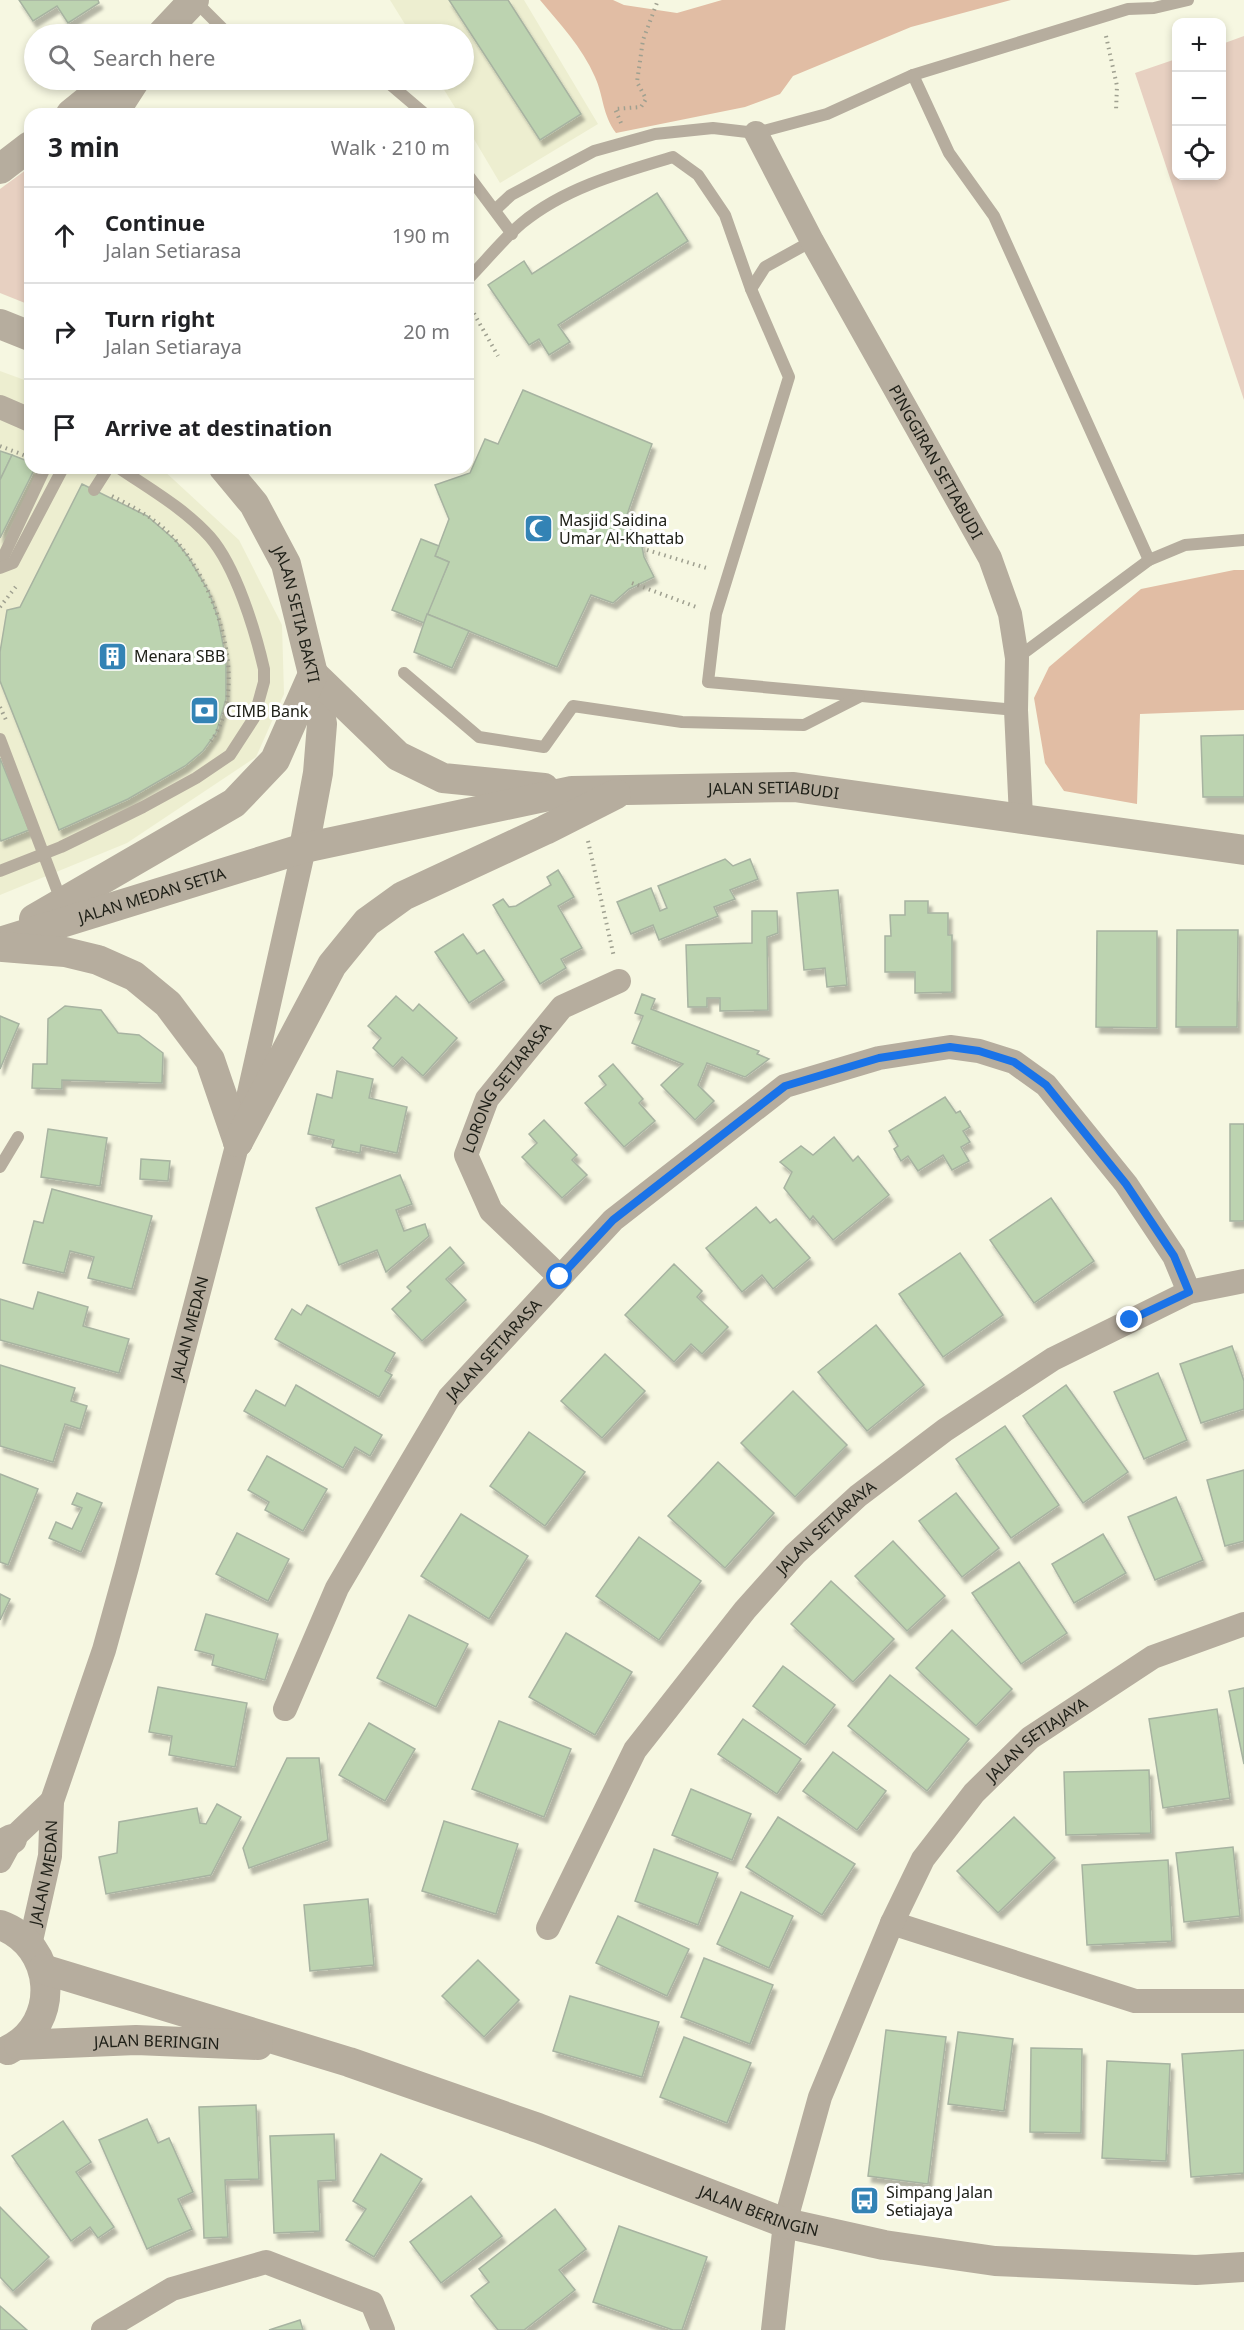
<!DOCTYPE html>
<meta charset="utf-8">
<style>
:root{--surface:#fff;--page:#f2f2f2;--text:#202124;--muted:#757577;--line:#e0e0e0}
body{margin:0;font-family:"Noto Sans",sans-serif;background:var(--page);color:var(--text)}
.controls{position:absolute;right:18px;top:18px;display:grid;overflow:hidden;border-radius:12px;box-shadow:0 3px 9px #0003}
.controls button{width:54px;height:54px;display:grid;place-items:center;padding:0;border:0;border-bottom:2px solid var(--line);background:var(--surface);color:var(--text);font:30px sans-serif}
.stop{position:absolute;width:18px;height:18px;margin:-14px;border:4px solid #1a73e8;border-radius:50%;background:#fff}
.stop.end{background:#1a73e8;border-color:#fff;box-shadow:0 2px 6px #0008}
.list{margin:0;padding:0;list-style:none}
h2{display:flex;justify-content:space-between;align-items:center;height:78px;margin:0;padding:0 24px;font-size:26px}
h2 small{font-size:20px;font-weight:400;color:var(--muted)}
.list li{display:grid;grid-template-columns:39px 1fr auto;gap:18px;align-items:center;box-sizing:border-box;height:96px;padding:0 24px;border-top:2px solid var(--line)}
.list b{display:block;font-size:22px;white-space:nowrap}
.list p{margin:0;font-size:20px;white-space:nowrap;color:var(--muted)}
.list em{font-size:20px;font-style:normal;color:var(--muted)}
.icon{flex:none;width:33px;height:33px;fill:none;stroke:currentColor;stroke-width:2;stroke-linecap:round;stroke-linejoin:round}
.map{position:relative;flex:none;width:1244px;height:2330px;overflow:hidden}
.search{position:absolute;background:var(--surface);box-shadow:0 3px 9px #0003;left:24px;top:24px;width:450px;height:66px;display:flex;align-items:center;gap:15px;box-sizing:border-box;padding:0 21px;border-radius:33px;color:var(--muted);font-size:22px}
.panel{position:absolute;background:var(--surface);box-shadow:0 3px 9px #0003;left:24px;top:108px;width:450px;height:366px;border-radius:18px}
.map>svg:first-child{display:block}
.built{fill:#edeed0}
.green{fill:#e7d0c1}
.forest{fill:#e1bda4}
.building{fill:#bcd3b0;stroke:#a7b3a1;stroke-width:1.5;filter:url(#shadow)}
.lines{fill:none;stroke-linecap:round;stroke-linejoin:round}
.path{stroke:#9fa090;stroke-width:4;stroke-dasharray:1.5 4.5;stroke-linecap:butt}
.service{stroke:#b6ad9e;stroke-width:12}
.minor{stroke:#b6ad9e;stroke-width:24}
.tertiary{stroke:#b6ad9e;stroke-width:30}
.route{stroke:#1a73e8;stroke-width:8}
.labels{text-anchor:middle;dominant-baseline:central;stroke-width:6;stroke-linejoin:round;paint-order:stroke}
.street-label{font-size:16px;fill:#202119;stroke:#fff}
.poi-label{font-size:16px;fill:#202119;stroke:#fff;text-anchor:start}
</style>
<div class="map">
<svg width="1244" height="2330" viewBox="0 0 1244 2330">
<defs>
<filter id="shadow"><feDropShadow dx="3.5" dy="6" stdDeviation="1.5" flood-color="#0004"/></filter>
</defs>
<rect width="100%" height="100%" fill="#f6f7e1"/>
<g class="built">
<polygon points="390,0 524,0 598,124 500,183 468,129 468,114 459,114 438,80 464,80 464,34 411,34"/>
<polygon points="0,371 30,382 30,468 161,468 239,540 282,625 284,694 256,757 127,843 0,895"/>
</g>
<g class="green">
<polygon points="1244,36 1244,400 1135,73 1176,59 1176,176 1222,176 1222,44"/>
<polygon points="30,167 30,305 0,293 0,189"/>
</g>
<g class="forest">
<path d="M 540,0 L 613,0 L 624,5 L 677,13 L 722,0 L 1011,0 L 911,27 L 793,76 L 780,94 L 745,107 L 616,133 C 602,114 604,97 595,77 C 582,47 560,24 540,0 Z"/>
<polygon points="1234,570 1244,570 1244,710 1140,714 1137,804 1064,791 1045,763 1034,698 1049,667 1141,589"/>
</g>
<g class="building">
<polygon points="19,0 98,0 99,3 68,23 57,6 33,21"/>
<polygon points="449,0 508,0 581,114 540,140"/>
<polygon points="657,193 688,241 558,325 570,342 549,355 539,339 529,345 488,285 524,261 532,274"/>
<polygon points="523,390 652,444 623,526 639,532 644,557 654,577 629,589 613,603 591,595 557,667 427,614 449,562 435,556 449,519 435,485 470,473 485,439 498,444"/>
<polygon points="0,451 12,455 0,480"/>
<polygon points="12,455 30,462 30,468 35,468 0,538 0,480"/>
<polygon points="82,484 147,516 176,541 189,558 209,592 218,618 226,660 226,699 216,733 203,751 185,766 128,799 59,830 0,681 0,652 7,610 20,607"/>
<polygon points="421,539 439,546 435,556 449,562 424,623 392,610"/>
<polygon points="427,614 469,631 452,668 414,652"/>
<polygon points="1244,735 1244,797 1203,797 1201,736"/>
<polygon points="0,758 29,830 1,841 0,838"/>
<polygon points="725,859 733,866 750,859 758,879 730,890 735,899 714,907 718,916 659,940 653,925 631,934 617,902 651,888 660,911 667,908 658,886"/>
<polygon points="558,870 574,897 558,906 582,948 561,959 566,968 540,984 493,905 503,899 509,907 516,906 551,885 547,877"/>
<polygon points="838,890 847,985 827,987 825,968 804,970 797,893"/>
<polygon points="905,901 928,901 928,913 948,913 948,935 952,935 952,992 915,993 915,972 885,972 885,936 891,936 890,915 905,915"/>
<polygon points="752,911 777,911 778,933 767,937 768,1010 720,1011 720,998 707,998 707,1007 688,1007 686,945 752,943"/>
<polygon points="1177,930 1238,930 1237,1027 1176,1027"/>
<polygon points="1097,931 1157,931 1157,1028 1096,1027"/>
<polygon points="463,934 477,954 484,950 504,980 469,1003 435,952"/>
<polygon points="642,994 655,999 651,1009 759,1051 757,1054 769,1059 745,1077 707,1063 698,1085 714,1101 695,1120 661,1085 683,1064 632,1043 643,1016 635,1013"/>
<polygon points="396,996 413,1011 419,1004 457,1038 423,1076 402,1057 393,1067 373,1048 381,1038 368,1026"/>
<polygon points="65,1006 101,1010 118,1033 139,1035 163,1053 162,1083 62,1080 62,1089 32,1088 33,1064 47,1064 48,1019"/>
<polygon points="0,1016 19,1024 0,1069"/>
<polygon points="613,1064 643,1099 639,1103 655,1121 624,1147 585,1103 606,1085 599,1076"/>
<polygon points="337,1071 373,1079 369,1098 407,1107 397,1153 361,1145 360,1153 332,1147 334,1140 308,1134 317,1094 332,1098"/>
<polygon points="945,1097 956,1113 960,1111 970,1127 963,1131 970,1142 961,1147 969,1161 952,1170 943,1155 918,1171 908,1156 901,1161 894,1149 898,1146 889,1131"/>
<polygon points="544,1120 577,1155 572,1160 587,1175 562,1198 522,1157 537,1143 529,1134"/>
<rect x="1230" y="1124" width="14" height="97"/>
<polygon points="48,1129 107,1138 100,1186 41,1177"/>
<polygon points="834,1137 853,1161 858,1156 889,1195 833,1240 813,1216 810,1220 784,1188 792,1172 780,1162 801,1146 813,1155"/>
<polygon points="141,1159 170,1161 168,1181 140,1179"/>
<polygon points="400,1175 412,1204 396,1210 404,1231 425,1224 429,1236 386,1272 377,1250 339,1265 316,1208"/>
<polygon points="52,1189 152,1216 132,1289 88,1278 94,1257 70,1251 64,1273 23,1263 34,1221 43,1223"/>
<polygon points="1051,1198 1094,1261 1034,1303 990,1240"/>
<polygon points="756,1207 770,1223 776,1219 810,1258 773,1289 762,1275 742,1292 706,1248"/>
<polygon points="450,1247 464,1263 446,1279 466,1300 422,1341 392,1309 411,1291 407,1287"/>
<polygon points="960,1253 1003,1315 943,1357 899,1294"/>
<polygon points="674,1264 702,1291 697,1297 728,1327 702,1354 691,1344 674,1362 625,1315"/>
<polygon points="38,1292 88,1307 83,1326 129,1339 119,1373 0,1340 0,1299 33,1309"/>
<polygon points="307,1305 395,1353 385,1371 392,1375 379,1397 275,1339 292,1309 301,1315"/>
<polygon points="876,1325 924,1385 867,1431 818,1372"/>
<polygon points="1232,1346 1244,1381 1244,1409 1201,1423 1180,1364"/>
<polygon points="605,1354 645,1391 602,1438 561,1401"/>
<polygon points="0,1365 75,1388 71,1401 87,1406 80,1429 65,1424 53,1462 0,1446"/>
<polygon points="1158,1373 1187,1440 1144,1459 1114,1392"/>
<polygon points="296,1385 382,1435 370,1456 355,1447 343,1468 244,1411 256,1390 285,1406"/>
<polygon points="1066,1385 1128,1472 1083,1503 1023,1416"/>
<polygon points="793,1391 847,1445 795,1497 741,1443"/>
<polygon points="1005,1426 1059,1505 1011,1538 956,1459"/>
<polygon points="529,1432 585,1472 545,1526 490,1486"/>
<polygon points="267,1456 327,1489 303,1531 265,1510 269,1502 248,1490"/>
<polygon points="718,1462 774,1513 725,1568 668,1516"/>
<polygon points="1244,1470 1244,1541 1225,1546 1207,1480"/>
<polygon points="0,1474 38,1489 8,1565 0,1562"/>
<polygon points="77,1493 102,1503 81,1552 49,1538 56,1522 72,1529 82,1508 72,1504"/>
<polygon points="956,1493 999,1548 962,1577 919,1521"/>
<polygon points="1176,1497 1203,1560 1155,1580 1128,1517"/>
<polygon points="461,1514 528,1556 489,1619 421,1576"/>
<polygon points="237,1533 289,1559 268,1601 216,1574"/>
<polygon points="1103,1534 1126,1573 1074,1603 1052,1564"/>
<polygon points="639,1537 701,1581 659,1640 596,1596"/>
<polygon points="893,1541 945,1596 907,1631 855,1576"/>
<polygon points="1019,1562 1067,1633 1021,1664 972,1593"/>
<polygon points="831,1581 894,1639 853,1682 791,1624"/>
<polygon points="0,1594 10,1599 0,1620"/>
<polygon points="206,1614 278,1634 265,1680 212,1665 214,1655 195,1650"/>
<polygon points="409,1615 468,1644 436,1707 377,1678"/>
<polygon points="952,1630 1012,1689 976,1726 916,1668"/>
<polygon points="566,1633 632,1672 595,1735 529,1697"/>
<polygon points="783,1666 835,1705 805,1745 753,1706"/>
<polygon points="890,1675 969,1739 927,1791 848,1726"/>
<polygon points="158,1687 247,1703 235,1767 169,1755 172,1736 149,1732"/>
<polygon points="1244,1688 1244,1764 1229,1691"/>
<polygon points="1217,1709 1230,1798 1163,1808 1149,1719"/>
<polygon points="743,1719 801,1759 777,1794 718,1754"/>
<polygon points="499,1721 571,1749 544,1817 472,1789"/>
<polygon points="369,1723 415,1749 385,1801 339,1775"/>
<polygon points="833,1752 886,1791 857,1830 803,1791"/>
<polygon points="287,1758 319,1758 328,1840 249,1868 243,1848"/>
<polygon points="1149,1770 1151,1833 1066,1835 1064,1772"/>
<polygon points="691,1789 751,1814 732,1860 672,1835"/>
<polygon points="217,1804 241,1817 211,1875 106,1894 99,1857 117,1853 119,1822 197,1808 200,1823 206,1824"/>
<polygon points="778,1817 855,1864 822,1915 746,1867"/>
<polygon points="1014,1817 1055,1858 998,1913 957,1871"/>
<polygon points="444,1821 518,1844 496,1914 422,1891"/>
<polygon points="1233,1847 1240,1916 1184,1922 1176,1853"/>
<polygon points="654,1849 718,1873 698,1925 635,1901"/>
<polygon points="1168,1860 1172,1941 1087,1945 1082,1865"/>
<polygon points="741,1892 793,1916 769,1968 717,1944"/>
<polygon points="368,1899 374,1965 310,1971 304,1905"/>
<polygon points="618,1916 689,1949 667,1996 596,1963"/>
<polygon points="704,1958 773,1985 750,2044 681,2017"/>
<polygon points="478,1960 519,2000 484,2037 442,1996"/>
<polygon points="570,1996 659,2022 642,2077 553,2051"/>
<polygon points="886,2030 946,2037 928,2184 868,2176"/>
<polygon points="958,2032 1013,2039 1004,2111 948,2104"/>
<polygon points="684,2037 751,2063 727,2123 660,2097"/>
<polygon points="1031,2048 1082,2049 1081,2133 1030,2132"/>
<polygon points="1244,2050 1244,2173 1191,2177 1182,2054"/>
<polygon points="1107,2061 1170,2064 1166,2161 1102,2158"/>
<polygon points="256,2105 259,2179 225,2180 228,2237 204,2238 199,2107"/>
<polygon points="147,2119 158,2143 169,2138 193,2192 178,2199 192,2229 147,2249 99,2140"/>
<polygon points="63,2121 91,2162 76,2172 114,2227 98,2238 90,2227 71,2241 12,2156"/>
<polygon points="334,2134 336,2180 318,2181 320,2231 274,2233 270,2136"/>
<polygon points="381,2154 422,2179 374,2257 346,2240 366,2209 353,2201"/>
<polygon points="471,2196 502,2236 441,2283 410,2242"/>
<polygon points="0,2207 49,2257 13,2291 0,2277"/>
<polygon points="555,2209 586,2249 559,2270 575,2290 524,2330 498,2330 471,2296 489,2282 479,2269"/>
<polygon points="619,2226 707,2257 682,2330 673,2330 593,2302"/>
<polygon points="0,2306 27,2330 0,2330"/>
<polygon points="300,2320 303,2330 269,2330"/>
</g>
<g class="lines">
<g class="path">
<polyline points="1106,36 1117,86 1116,111"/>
<polyline points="621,123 615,109 641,107 646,99 637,82 643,40 658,0"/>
<polyline points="468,303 498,356"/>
<polyline points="0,446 29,457"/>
<path d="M 112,496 C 133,507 153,517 170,534 C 215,579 252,684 211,741"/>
<polyline points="647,550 710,569"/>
<polyline points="632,583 699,608"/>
<polyline points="0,607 18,584"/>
<polyline points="0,707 6,720"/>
<polyline points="588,841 614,957"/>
</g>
<g class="service">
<polyline points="194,0 228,34"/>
<polyline points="913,75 949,153 994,216 1149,560"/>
<polyline points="385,80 425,114"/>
<polyline points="468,175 512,234"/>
<polyline points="496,209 511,195 594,151 655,134 713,128 756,133 827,114 913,75 1128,9 1154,8 1188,0"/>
<path d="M 468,279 C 486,261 503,239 522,223 C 564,188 622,172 673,157 L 698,175 L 725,215 L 751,289 L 789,377 L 716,614 L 708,682 L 1016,710"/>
<polyline points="751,289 765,267 812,241"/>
<polyline points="94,490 108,468"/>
<polyline points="0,564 45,468"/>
<polyline points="0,568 13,563 63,468"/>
<polyline points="1017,658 1149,560 1185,545 1244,540"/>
<polyline points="404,673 479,737 544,747 573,706 682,722 804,725 859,697"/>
<polyline points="0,739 62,903"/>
<path d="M 0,871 L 61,847 L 143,807 L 196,778 L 230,755 L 254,718 L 264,682 L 264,669 C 255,630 236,567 210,537 C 185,509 150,489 119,468"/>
<polyline points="0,1167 18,1137"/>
</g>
<g class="minor">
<path id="s1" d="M 756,133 L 812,241 L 990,558 L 1010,614 L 1017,658 L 1016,710 L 1021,817"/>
<polyline points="0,407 30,420"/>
<path id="s2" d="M 560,1277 L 491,1211 L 466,1155 L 487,1099 L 562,1007 L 619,981"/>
<path id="s3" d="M 285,1709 L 337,1588 L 449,1398 L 613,1220 L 785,1086 L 879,1058 L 950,1047 L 979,1051 L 1014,1062 L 1046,1085 L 1126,1184 L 1174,1256 L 1189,1292"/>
<polyline points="0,1861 12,1839 52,1801"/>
<polyline points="892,1923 1135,2001 1244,2001"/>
<path id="s4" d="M 548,1928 L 635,1750 L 745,1610 L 795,1554 L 858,1496 L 945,1430 L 1053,1359 L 1189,1292 L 1244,1281"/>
<path id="s5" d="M 30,1945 L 50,1856 L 52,1801 L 104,1650 L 127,1567 L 238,1142 L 304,848"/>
<polyline points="103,2330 172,2289 266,2262 372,2303 383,2330"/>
<path id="s6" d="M 773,2330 L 785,2223 L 820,2097 L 892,1923 L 923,1859 L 974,1793 L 1030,1738 L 1153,1657 L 1244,1624"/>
</g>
<g class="tertiary">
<polyline points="162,34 194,0"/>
<polyline points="71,114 113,80"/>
<polyline points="113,114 135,80"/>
<polyline points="0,169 30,146"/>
<polyline points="0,324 30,336"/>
<path id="s7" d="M 224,468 L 254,504 L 286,564 L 313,674 L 322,724 L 318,773 L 304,848"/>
<polyline points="313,674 398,756 443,778 544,788"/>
<polyline points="34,919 234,803 275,760 313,674"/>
<path id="s8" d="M 0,942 L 304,848 L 572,791 L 794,787 L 1244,850"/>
<polyline points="3,947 65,952 98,960 134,976 168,1004 210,1060 238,1142"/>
<polyline points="238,1142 332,965 367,922 403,896 545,830 616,794"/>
<polyline points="0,1845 12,1839"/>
<path d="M 0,1925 C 56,1945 62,2024 8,2050"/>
<path id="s9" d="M 43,1969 L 349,2062 L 538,2128 L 785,2223 L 884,2245 L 995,2261 L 1196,2270 L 1244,2267"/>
<path id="s10" d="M 19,2045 L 136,2040 L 258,2045"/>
</g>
</g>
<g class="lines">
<polyline class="route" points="560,1277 613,1220 785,1086 879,1058 950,1047 979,1051 1014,1062 1046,1085 1126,1184 1174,1256 1189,1292 1130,1320"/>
</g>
<defs>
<symbol id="mosque-square" viewBox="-11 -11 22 22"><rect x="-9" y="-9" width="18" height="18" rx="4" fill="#3383b5" stroke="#fff"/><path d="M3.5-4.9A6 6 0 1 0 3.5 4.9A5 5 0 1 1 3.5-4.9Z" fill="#fff"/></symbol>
<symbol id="building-square" viewBox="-11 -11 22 22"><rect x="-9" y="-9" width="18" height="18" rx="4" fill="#3383b5" stroke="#fff"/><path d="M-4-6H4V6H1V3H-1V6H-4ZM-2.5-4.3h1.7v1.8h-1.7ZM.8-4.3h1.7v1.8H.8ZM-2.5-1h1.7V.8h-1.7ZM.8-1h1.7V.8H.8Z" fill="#fff"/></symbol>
<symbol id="bank-square" viewBox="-11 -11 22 22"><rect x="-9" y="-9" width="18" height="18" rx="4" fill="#3383b5" stroke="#fff"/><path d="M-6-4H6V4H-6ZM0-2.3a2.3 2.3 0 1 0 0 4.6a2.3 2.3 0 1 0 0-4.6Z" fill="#fff"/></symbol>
<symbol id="bus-square" viewBox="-11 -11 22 22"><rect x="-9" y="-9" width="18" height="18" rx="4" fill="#3383b5" stroke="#fff"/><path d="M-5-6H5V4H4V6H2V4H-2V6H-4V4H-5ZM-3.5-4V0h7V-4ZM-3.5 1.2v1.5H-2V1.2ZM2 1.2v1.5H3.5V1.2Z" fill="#fff"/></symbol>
</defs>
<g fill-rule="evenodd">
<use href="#mosque-square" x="522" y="512" width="33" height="33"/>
<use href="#building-square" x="96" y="640" width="33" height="33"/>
<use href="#bank-square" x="188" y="694" width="33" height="33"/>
<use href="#bus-square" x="848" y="2184" width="33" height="33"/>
</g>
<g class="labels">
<g class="street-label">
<text stroke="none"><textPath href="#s1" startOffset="375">PINGGIRAN SETIABUDI</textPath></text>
<text stroke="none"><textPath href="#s7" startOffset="166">JALAN SETIA BAKTI</textPath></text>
<text stroke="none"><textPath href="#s8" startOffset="794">JALAN SETIABUDI</textPath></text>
<text stroke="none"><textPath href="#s8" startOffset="159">JALAN MEDAN SETIA</textPath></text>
<text stroke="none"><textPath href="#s2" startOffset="236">LORONG SETIARASA</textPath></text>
<text stroke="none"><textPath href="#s5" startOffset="639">JALAN MEDAN</textPath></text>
<text stroke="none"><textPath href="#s3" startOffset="418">JALAN SETIARASA</textPath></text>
<text stroke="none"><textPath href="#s4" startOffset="492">JALAN SETIARAYA</textPath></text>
<text stroke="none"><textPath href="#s6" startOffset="664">JALAN SETIAJAYA</textPath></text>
<text stroke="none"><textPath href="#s5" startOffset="74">JALAN MEDAN</textPath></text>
<text stroke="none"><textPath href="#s10" startOffset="138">JALAN BERINGIN</textPath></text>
<text stroke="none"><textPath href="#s9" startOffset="756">JALAN BERINGIN</textPath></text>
</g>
<g class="poi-label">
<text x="559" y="520">Masjid Saidina<tspan x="559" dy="18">Umar Al-Khattab</tspan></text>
<text x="134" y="656">Menara SBB</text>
<text x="226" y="711">CIMB Bank</text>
<text x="886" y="2192">Simpang Jalan<tspan x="886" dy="18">Setiajaya</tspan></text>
</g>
</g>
</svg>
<div class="controls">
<button>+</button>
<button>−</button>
<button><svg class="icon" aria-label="locate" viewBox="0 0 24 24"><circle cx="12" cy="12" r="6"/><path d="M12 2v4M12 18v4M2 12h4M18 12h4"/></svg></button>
</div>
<div class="stop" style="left:560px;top:1277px"></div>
<div class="stop end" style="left:1130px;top:1320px"></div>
<div class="search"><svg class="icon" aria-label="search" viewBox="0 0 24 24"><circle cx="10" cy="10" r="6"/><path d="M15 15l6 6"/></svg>Search here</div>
<section class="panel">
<h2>3 min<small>Walk · 210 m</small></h2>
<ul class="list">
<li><svg class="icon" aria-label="ahead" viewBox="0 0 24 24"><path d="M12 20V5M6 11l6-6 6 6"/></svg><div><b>Continue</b><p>Jalan Setiarasa</p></div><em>190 m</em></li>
<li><svg class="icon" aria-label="right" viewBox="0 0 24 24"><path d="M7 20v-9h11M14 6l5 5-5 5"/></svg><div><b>Turn right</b><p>Jalan Setiaraya</p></div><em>20 m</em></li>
<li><svg class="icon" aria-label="arrive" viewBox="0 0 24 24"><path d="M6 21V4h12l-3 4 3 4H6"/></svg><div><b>Arrive at destination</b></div></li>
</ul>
</section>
</div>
